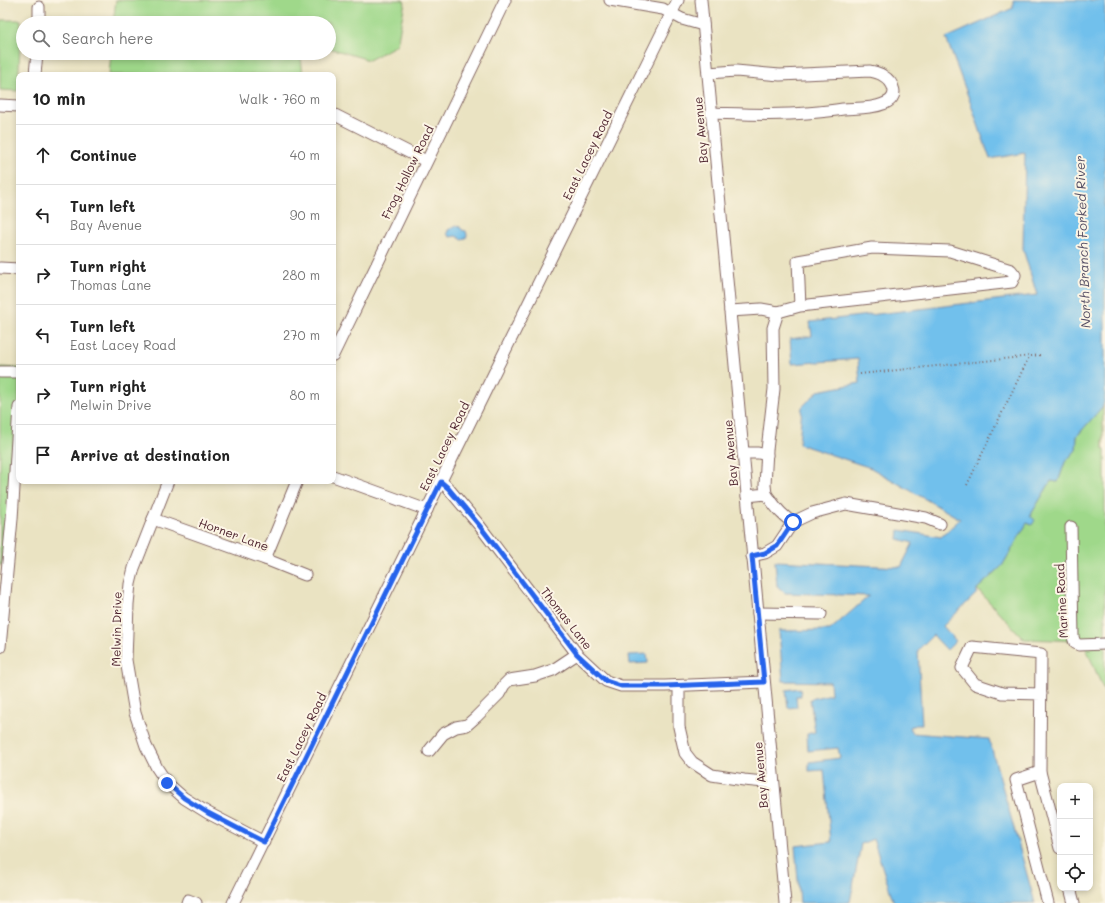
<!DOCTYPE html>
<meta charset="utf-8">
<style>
:root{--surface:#fff;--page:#f2f2f2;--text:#222;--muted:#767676;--line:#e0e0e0}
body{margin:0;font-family:Mali,sans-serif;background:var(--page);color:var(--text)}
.controls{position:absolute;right:12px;bottom:12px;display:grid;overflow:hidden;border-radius:8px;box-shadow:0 2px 6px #0003}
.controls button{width:36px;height:36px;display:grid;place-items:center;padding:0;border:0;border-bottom:1px solid var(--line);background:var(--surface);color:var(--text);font:20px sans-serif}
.stop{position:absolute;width:12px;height:12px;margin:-9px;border:3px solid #2563eb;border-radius:50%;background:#fff}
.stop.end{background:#2563eb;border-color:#fff;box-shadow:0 1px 4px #0008}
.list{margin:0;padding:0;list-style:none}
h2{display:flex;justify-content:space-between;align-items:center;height:52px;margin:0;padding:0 16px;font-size:17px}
h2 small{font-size:13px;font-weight:400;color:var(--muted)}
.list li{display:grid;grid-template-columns:26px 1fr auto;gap:12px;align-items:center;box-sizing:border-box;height:60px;padding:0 16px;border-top:1px solid var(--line)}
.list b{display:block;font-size:15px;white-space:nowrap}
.list p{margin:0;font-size:13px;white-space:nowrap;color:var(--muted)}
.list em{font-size:13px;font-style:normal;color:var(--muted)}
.icon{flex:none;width:22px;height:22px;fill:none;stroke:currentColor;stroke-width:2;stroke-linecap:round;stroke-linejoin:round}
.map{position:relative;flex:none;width:1105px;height:903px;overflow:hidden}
.search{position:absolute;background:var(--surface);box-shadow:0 2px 6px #0003;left:16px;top:16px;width:320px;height:44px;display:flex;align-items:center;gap:10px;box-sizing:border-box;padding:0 14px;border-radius:22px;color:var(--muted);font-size:15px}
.panel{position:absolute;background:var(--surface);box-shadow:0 2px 6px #0003;left:16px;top:72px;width:320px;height:412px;border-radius:8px}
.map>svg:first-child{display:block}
.green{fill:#9fd88a;stroke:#747c5a}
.water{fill:#71c0ec;stroke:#5e708c}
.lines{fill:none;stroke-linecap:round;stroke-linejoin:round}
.minor-casing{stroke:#826460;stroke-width:13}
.path{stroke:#826460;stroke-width:2;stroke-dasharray:1 3;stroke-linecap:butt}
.minor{stroke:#fff;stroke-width:11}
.route{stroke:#2563eb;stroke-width:5}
.labels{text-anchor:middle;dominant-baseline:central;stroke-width:4;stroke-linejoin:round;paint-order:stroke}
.street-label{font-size:12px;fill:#4a1f2b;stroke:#fcf5e5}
.water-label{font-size:13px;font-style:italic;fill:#564f65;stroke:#fcf5e5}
</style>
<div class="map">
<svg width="1105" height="903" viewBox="0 0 1105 903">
<rect width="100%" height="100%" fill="#fcf5e5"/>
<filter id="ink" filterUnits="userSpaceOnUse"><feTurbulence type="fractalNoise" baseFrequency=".025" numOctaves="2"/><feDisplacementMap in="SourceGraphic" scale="8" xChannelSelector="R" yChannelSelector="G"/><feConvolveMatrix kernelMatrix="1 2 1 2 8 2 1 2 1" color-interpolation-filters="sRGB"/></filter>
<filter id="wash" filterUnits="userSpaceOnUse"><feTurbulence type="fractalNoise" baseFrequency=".012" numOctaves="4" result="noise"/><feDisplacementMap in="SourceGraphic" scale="16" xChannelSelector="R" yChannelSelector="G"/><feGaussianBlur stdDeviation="0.9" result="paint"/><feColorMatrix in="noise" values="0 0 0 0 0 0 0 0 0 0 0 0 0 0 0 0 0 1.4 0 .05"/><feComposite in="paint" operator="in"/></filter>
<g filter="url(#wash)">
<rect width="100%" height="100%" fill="#eae3c2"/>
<g class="green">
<polygon points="116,0 403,0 405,2 397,45 369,60 329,48 329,23 113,23"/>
<polygon points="0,20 21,20 18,91 0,90"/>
<polygon points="111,53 302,53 301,58 303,75 109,75"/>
<polygon points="0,367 19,368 19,404 8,565 0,565"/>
<polygon points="1103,406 1103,449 1105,450 1105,693 1083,641 1024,639 977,589 1002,566 1027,523 1032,525 1030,516 1051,481 1058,482 1065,462 1076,450 1077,436"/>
</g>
<g class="water">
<polygon points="1013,0 1105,0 1105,398 1103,406 1077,436 1076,450 1065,462 1058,482 1051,481 1030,516 1035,520 1032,525 1027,523 1002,566 977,589 977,593 943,626 956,641 947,650 933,635 918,650 922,725 915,725 910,727 912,733 989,739 1035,903 894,903 873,839 861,844 850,902 843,903 800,903 795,846 831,842 824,770 809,771 809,762 840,758 838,748 808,751 807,734 815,732 810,699 831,694 830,682 783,681 779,631 830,630 869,596 785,593 777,586 775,561 901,567 913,543 898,539 899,530 941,537 960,519 871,468 799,444 802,407 818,391 860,383 858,359 792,364 790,339 812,336 810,322 1037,295 1023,249 1025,153 990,159 968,96 946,38 1013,8"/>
<polygon points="456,226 460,227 462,230 466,231 467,235 466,238 461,239 456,236 450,237 447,234 448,230"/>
<polygon points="647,654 648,663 630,664 629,655"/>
<polygon points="800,688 801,696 796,696 797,707 788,708 786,690"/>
</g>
</g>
<g filter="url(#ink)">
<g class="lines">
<defs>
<g id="minor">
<polyline points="610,0 663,9 682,19 703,25"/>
<polyline points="701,0 785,903"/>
<polyline points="39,7 39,23"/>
<path d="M 708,73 L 736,71 L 780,75 L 870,71 C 874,72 879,73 882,75 C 894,82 901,98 883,104 C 871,109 856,108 843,109 C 831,111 819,112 807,113 C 775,116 743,114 711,113"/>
<polyline points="35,75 37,53"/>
<polyline points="0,105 19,106"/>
<polyline points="333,114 426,161"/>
<polyline points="0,268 19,269"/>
<polyline points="730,311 761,309 778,312"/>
<polyline points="333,355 505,0"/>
<polyline points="0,372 19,372"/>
<polyline points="743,453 758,453 767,455"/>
<polyline points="333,476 427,510"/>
<polyline points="168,481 134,568 130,584 128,604 126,660 135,713 146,746 157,768 167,783 184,798 208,813 264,842"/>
<polyline points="441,481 448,488 479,525 577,654 606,681 621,686 665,686 764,682"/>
<path d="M 766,494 C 774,504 781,516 793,522 L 812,513 L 846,504 L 926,518 L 940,524"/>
<polyline points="747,496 766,494 765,485 767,450 774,389 773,328 778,312 800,306 1012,282 1015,275 1011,270 950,251 872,248 798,261 800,306"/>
<polyline points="153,519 265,559 305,575"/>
<polyline points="1071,527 1073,637 1075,643 1079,645 1105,644"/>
<polyline points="752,556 765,553 777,546 793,522"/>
<polyline points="265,559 297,481"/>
<polyline points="758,613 821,614"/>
<polyline points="0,647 12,519 19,407"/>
<polyline points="679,686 679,727 685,753 692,762 712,775 744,780 773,783"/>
<polyline points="1041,694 1002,693 975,684 962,668 972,647 1041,654 1040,772 1060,848"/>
<polyline points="429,751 443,734 456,727 467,725 476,717 499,694 504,685 509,680 535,676 553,670 577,654"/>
<polyline points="1040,772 1016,780 1048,903"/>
<polyline points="1070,888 1074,903"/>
<polyline points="187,903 188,900 196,903"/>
<polyline points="233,903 678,0"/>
</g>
</defs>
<use href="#minor" class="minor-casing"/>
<g class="path">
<polyline points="860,374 1041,355"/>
<polyline points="967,485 1029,357"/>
</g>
<use href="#minor" class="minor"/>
</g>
</g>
<g class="lines" filter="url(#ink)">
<polyline class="route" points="167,783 184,798 208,813 264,842 441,482 448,488 479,525 577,654 606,681 621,686 665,686 764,682 752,556 765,553 777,546 793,522"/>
</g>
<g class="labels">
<g class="street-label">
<text transform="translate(700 130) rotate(-95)">Bay Avenue</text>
<text transform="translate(587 155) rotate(-64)">East Lacey Road</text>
<text transform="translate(407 172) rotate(-64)">Frog Hollow Road</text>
<text transform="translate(444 446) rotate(-64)">East Lacey Road</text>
<text transform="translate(730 453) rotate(-95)">Bay Avenue</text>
<text transform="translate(234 534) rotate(20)">Horner Lane</text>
<text transform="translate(1061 601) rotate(-93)">Marine Road</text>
<text transform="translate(567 618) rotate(52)">Thomas Lane</text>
<text transform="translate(116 629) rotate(-89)">Melwin Drive</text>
<text transform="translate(301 737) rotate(-64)">East Lacey Road</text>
<text transform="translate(760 775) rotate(-95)">Bay Avenue</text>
</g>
<g class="water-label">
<text transform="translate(1082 242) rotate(-92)">North Branch Forked River</text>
</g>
</g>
</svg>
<div class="controls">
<button>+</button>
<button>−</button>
<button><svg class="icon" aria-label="locate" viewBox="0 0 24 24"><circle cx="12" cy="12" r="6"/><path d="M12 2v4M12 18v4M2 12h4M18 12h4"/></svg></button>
</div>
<div class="stop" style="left:793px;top:522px"></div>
<div class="stop end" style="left:167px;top:783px"></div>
<div class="search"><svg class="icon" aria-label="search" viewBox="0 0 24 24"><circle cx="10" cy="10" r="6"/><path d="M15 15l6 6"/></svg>Search here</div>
<section class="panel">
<h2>10 min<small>Walk · 760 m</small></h2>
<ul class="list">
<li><svg class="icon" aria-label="ahead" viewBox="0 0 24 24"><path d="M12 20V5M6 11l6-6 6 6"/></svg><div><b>Continue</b></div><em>40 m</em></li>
<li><svg class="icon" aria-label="left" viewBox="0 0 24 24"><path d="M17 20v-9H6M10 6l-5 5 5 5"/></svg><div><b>Turn left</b><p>Bay Avenue</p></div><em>90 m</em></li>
<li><svg class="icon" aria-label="right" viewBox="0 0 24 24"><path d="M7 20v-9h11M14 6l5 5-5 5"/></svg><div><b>Turn right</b><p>Thomas Lane</p></div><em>280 m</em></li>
<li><svg class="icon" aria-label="left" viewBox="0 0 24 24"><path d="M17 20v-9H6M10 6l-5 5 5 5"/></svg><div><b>Turn left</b><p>East Lacey Road</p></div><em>270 m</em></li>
<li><svg class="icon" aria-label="right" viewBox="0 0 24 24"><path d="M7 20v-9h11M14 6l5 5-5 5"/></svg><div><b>Turn right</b><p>Melwin Drive</p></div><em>80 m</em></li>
<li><svg class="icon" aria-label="arrive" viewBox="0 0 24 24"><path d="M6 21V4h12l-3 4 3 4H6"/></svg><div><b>Arrive at destination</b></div></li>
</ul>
</section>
</div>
